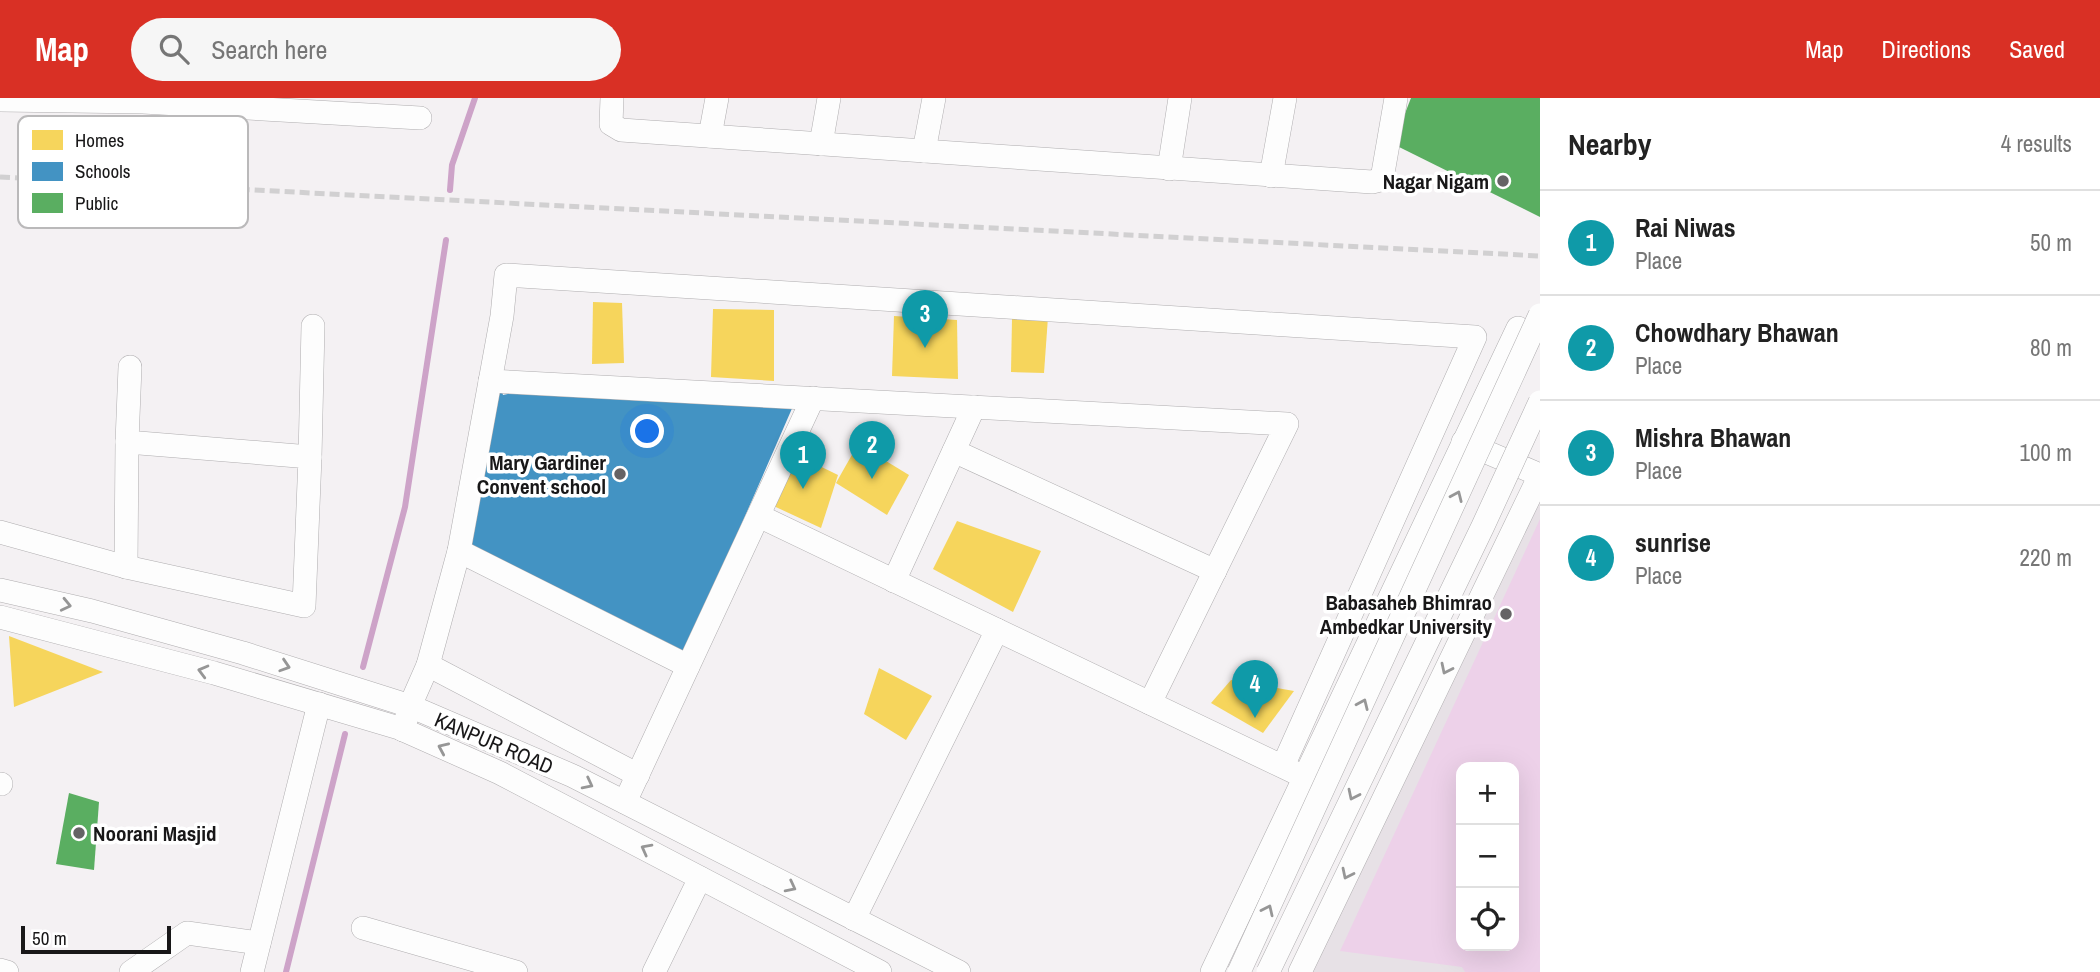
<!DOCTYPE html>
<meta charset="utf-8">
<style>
:root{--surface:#fff;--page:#f6f6f6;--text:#222;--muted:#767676;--line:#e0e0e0;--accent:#d93025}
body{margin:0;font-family:"Archivo Narrow",sans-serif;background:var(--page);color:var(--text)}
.controls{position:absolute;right:21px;bottom:21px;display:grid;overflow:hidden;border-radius:14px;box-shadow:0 7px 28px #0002}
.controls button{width:63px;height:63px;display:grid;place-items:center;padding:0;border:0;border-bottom:2px solid var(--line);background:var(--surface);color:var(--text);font:35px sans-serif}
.scale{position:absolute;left:21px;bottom:18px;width:150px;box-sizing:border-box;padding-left:7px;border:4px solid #181718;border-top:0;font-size:19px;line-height:24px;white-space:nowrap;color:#181718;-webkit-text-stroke:5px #fff;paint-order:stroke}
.you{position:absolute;left:648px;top:334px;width:24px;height:24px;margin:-18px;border:5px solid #fff;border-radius:50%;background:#1a73e8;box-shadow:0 0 0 10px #1a73e833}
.badge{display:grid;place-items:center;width:46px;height:46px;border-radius:50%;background:var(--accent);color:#fff;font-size:23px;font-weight:700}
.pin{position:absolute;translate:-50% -58px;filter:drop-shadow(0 2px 4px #0008)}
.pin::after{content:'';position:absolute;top:37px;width:24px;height:21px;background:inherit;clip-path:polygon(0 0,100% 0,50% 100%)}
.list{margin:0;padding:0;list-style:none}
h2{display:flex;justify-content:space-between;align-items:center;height:91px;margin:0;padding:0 28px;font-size:30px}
h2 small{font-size:23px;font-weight:400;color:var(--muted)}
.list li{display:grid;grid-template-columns:46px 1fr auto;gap:21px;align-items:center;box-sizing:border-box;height:105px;padding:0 28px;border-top:2px solid var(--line)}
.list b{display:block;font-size:26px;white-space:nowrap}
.list p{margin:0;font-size:23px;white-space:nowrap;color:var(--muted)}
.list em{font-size:23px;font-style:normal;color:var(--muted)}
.icon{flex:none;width:38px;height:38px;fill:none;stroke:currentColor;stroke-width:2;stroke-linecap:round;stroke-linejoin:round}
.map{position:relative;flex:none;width:1540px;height:874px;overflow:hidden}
header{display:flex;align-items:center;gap:42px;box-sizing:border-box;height:98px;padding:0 35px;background:var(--accent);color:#fff}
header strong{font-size:33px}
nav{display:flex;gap:38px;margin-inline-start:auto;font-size:24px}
.search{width:490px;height:63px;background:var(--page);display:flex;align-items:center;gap:18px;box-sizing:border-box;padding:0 24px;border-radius:38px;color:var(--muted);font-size:26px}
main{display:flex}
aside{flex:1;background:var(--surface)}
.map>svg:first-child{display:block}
.built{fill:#e7e1e6;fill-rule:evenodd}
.green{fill:#edd1e9;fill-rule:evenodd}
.homes{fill:#f6d55c}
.schools{fill:#4393c3}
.public{fill:#5aae61}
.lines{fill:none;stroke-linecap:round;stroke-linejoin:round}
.stream{stroke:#cda3c8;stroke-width:6}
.minor-casing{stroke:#afadaf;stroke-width:24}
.minor{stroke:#fdfdfd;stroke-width:23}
.rail{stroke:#d1d0d1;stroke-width:5;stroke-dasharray:10 5;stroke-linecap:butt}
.minor-bridge-casing{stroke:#afadaf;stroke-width:24;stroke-linecap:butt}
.minor-bridge{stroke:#fdfdfd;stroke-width:23}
.oneway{stroke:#969696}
.poi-dot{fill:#656365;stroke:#fff;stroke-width:2.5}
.labels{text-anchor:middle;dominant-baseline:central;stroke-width:7;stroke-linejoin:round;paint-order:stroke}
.poi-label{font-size:21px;font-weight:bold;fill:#181718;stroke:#fff;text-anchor:end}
.street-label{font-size:21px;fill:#181718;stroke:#fff}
.key{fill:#fff;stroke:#bab9ba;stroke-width:2}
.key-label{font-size:19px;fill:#181718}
</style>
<header>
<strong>Map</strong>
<div class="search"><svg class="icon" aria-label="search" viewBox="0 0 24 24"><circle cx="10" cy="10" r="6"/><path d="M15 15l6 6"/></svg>Search here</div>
<nav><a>Map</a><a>Directions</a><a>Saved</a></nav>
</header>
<main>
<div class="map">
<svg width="1540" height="874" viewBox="0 0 1540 874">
<rect width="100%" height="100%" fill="#f4f1f3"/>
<path class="built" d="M 1540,364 L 1540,874 L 1310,874 ZM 1461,669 L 1514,669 L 1514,848 L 1461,848 Z"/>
<path class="green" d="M 1540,421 L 1540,874 L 1465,874 L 1462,869 L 1340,853 ZM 1461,669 L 1514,669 L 1514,848 L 1461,848 Z"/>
<g class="homes">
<polygon points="593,204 622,205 624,265 592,266"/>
<polygon points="713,211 774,212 774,283 711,279"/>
<polygon points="894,218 957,222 958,281 892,278"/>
<polygon points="1048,219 1044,275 1011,274 1012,221"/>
<polygon points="858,346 909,377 887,417 836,385"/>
<polygon points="797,357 838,377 821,430 765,404"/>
<polygon points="957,423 1041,453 1013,514 933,471"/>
<polygon points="9,538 103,574 14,609"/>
<polygon points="879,570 932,598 906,642 864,616"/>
<polygon points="1231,582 1294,593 1263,635 1211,605"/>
</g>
<polygon class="schools" points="499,283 503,297 526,292 797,299 681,565 459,453"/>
<g class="public">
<polygon points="1411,0 1540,0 1540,119 1393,46"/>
<polygon points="69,695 99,704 94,772 56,766"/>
</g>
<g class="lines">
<g class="stream">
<polyline points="450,92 452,67 475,0"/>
<polyline points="363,569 405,409 446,142"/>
<polyline points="286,874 345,636"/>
</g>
<defs>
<g id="minor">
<polyline points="612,0 611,26 621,32 1372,84 1380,82 1383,75 1396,0"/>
<polyline points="0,2 143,4 420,20"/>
<polyline points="710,38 717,0"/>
<polyline points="821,46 829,0"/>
<polyline points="924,53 934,0"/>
<polyline points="1169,71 1180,0"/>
<polyline points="1271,78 1285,0"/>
<polyline points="490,283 1287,326 1150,605"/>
<polyline points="1463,344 1540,377"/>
<polyline points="954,353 1215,473"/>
<polyline points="310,359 313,228"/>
<polyline points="759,418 1296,675"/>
<polyline points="0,434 126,469 304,508 310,359 127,344 130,269"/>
<polyline points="459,453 688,568"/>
<polyline points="126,469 127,344"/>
<polyline points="894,483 974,309"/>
<polyline points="0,492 92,513 243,555 410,608 573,678 959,874"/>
<polyline points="0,519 214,575 399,630 500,675 880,874"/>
<polyline points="428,567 638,677"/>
<polyline points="403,632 410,608 428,567 459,453 502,218 506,177 1475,239 1283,668"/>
<polyline points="0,686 1,686"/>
<polyline points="625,704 813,300"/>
<polyline points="854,821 997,532"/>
<polyline points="363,830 516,874"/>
<polyline points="0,872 7,874"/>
<polyline points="131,874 187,835 259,845"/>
<polyline points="252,874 319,606"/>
<polyline points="654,874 700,780"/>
<polyline points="1212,874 1518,230"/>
<polyline points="1300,874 1540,377"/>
</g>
</defs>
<use href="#minor" class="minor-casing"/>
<use href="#minor" class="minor"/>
<polyline class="rail" points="0,79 1540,158"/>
<defs>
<g id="minor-bridge">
<polyline points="1239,874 1540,217"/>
<polyline points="1268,874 1483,428 1540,304"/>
</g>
</defs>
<use href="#minor-bridge" class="minor-bridge-casing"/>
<use href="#minor-bridge" class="minor-bridge"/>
</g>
<defs><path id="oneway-chevron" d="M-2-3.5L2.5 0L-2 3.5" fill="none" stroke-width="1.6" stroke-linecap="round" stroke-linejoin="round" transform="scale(1.75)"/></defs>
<g class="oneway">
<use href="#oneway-chevron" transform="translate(1457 398) rotate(-66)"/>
<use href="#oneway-chevron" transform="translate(66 507) rotate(13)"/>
<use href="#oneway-chevron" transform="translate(285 568) rotate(18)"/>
<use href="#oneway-chevron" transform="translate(1446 571) rotate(116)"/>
<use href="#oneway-chevron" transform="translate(203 573) rotate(-165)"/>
<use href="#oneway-chevron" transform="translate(1363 606) rotate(-66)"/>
<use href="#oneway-chevron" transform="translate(443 650) rotate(-156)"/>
<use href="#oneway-chevron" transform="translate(588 686) rotate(27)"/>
<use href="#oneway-chevron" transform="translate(1353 697) rotate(116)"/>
<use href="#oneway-chevron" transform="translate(646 751) rotate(-152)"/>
<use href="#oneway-chevron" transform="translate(1347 776) rotate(116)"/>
<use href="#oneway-chevron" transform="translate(791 789) rotate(27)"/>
<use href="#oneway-chevron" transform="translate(1268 812) rotate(-65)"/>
</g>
<g class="poi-dot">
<circle cx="1503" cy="83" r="7"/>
<circle cx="620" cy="376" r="7"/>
<circle cx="1506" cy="516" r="7"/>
<circle cx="79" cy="735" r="7"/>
</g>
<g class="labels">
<g class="poi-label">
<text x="1489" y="83">Nagar Nigam</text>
<text x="606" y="364">Mary Gardiner<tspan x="606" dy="24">Convent school</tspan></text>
<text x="1492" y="504">Babasaheb Bhimrao<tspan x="1492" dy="24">Ambedkar University</tspan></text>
<text x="93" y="735" text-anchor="start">Noorani Masjid</text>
</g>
<g class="street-label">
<text transform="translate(494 645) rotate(23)">KANPUR ROAD</text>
</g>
</g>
<rect x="18" y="18" width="230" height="112" rx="10" class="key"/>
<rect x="32" y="32" width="31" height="20" fill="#f6d55c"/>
<rect x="32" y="64" width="31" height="19" fill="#4393c3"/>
<rect x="32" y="95" width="31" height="20" fill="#5aae61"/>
<g class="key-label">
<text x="75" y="49">Homes</text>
<text x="75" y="80">Schools</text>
<text x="75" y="112">Public</text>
</g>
</svg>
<div class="controls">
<button>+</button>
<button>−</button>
<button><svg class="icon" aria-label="locate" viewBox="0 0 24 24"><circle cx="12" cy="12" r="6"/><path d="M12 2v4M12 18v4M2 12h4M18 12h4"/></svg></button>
</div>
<div class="scale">50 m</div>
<div class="you"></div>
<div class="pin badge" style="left:803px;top:391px;background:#0f9aa8">1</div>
<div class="pin badge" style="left:872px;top:381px;background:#0f9aa8">2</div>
<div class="pin badge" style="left:925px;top:250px;background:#0f9aa8">3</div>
<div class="pin badge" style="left:1255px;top:620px;background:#0f9aa8">4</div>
</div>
<aside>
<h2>Nearby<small>4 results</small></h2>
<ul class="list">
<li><span class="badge" style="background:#0f9aa8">1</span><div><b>Rai Niwas</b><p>Place</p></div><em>50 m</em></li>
<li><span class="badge" style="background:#0f9aa8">2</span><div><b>Chowdhary Bhawan</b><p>Place</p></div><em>80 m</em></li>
<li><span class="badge" style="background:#0f9aa8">3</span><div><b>Mishra Bhawan</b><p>Place</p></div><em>100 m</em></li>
<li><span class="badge" style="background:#0f9aa8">4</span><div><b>sunrise</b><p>Place</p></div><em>220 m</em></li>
</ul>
</aside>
</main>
